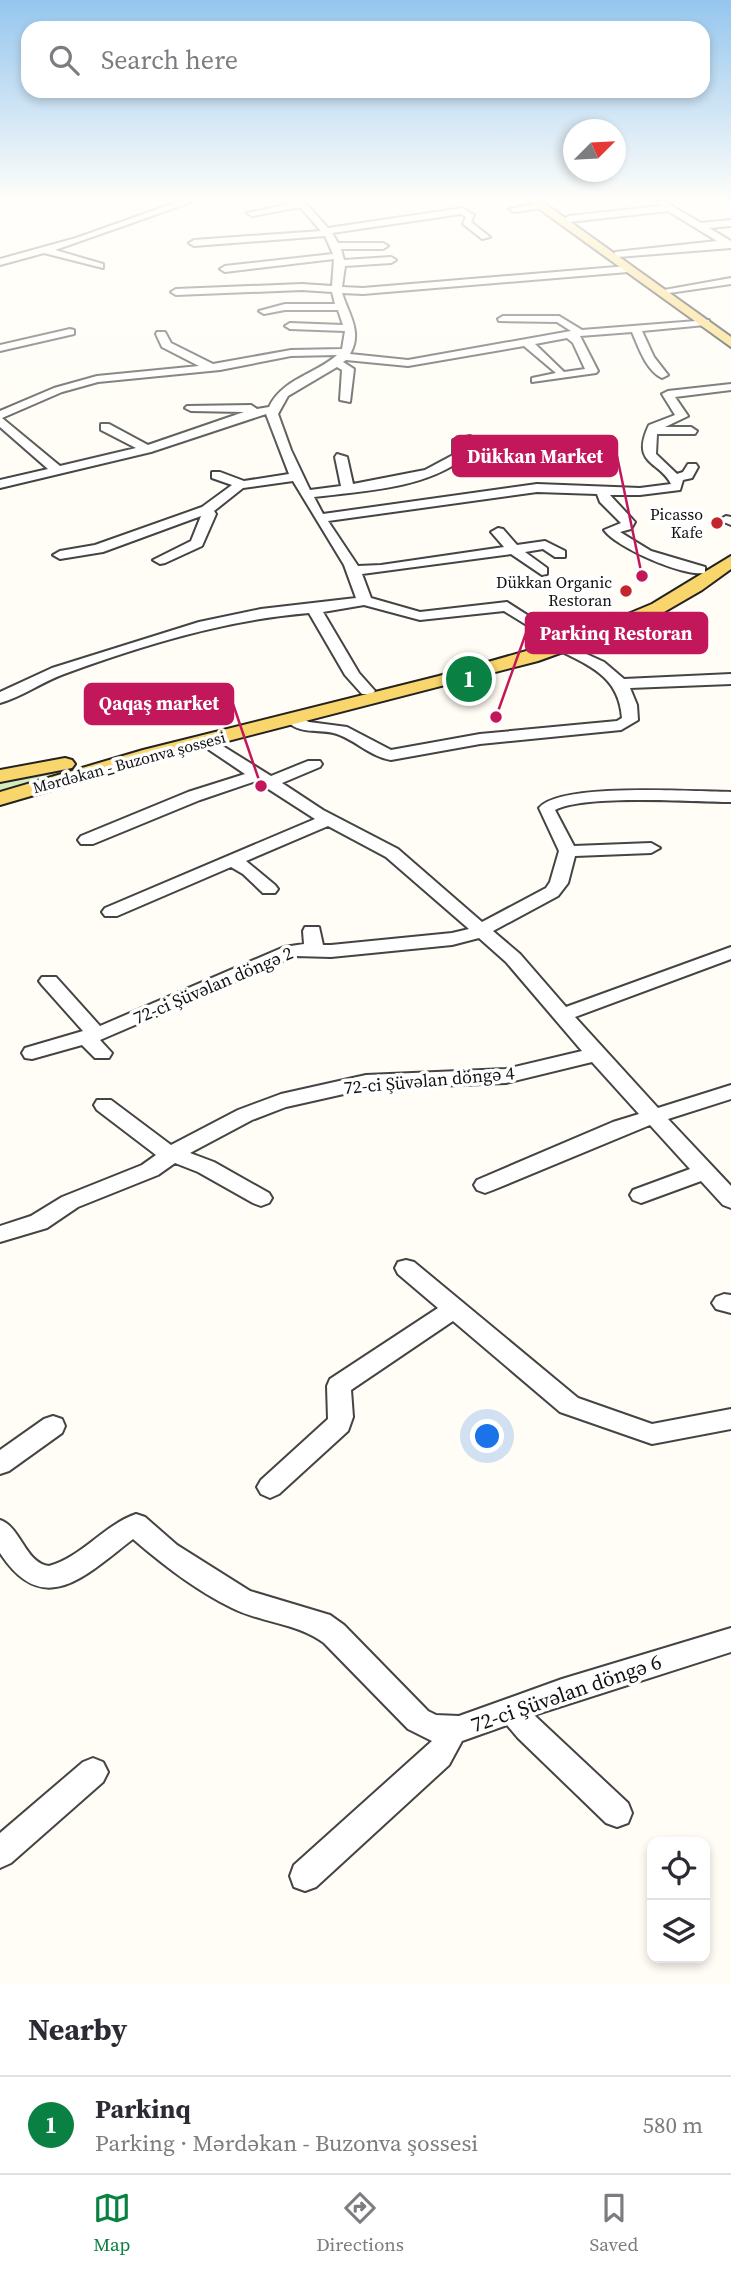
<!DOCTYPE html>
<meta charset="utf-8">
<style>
:root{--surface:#fff;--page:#f2f2f3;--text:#2b2b33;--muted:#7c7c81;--line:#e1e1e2;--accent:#0b8043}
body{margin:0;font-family:"Source Serif 4",serif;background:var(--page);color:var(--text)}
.controls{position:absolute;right:21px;bottom:21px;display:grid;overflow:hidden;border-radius:14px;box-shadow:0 4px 10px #0003}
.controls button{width:63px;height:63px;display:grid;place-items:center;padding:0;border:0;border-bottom:2px solid var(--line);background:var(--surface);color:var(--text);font:35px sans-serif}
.compass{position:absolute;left:563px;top:119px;width:63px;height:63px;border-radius:50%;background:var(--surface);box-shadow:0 4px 10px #0003;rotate:66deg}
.you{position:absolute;left:488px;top:1437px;width:24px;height:24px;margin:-18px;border:5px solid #fff;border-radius:50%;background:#1a73e8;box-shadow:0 0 0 10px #1a73e833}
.badge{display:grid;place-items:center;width:46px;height:46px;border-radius:50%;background:var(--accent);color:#fff;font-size:23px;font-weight:700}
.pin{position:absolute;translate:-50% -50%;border:4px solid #fff;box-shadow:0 2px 7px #0006}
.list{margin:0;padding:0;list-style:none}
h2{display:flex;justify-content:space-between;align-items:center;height:91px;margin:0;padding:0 28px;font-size:30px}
h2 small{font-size:23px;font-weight:400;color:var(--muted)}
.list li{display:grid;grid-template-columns:46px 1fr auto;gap:21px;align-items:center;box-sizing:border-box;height:98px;padding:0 28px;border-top:2px solid var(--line)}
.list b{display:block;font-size:26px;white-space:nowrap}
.list p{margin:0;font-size:23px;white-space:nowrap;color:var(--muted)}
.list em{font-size:23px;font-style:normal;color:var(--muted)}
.icon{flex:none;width:38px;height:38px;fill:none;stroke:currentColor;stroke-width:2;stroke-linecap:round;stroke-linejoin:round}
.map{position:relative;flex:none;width:731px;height:1984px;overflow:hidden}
.search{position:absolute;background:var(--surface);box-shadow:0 4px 10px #0003;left:21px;right:21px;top:21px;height:77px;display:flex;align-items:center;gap:18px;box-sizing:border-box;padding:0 24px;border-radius:21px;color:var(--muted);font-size:26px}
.sheet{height:189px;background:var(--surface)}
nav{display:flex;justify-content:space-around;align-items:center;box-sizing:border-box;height:98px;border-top:2px solid var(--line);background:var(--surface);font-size:19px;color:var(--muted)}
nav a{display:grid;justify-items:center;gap:4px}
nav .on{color:var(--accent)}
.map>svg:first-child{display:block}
.green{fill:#d5ebbd}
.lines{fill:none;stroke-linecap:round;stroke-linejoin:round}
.minor-casing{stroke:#444;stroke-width:4}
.major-casing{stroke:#222;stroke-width:4}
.minor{fill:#fff;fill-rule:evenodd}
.major{fill:#f9d66b;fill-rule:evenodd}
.poi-dot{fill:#c4262e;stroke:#fff;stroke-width:2.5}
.labels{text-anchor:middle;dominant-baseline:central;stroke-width:7;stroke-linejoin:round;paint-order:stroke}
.far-poi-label{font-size:16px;fill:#111;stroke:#fff;text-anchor:end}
.far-street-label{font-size:16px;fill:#111;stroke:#fff}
.street-label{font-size:18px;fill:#111;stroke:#fff}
.near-street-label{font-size:21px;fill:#111;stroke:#fff}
.leader{fill:none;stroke:#c2185b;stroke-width:2.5}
.callout-dot{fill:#c2185b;stroke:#fff;stroke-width:2.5}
.callout{fill:#c2185b;stroke:#c2185b;stroke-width:2.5}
.callout-label{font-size:19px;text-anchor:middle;font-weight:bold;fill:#fff}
</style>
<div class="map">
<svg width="731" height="1984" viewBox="0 0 731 1984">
<rect width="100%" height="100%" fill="#fffdf5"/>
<polygon class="green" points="88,765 0,792 0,782"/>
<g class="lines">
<defs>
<g id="minor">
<polygon points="189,198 203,198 55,250 103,264 103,268 44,253 0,265 0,259 76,238"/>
<path d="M 291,198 L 301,198 L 328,228 L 463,208 L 474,215 L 471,222 L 490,237 L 482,239 L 463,224 L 466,217 L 461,214 L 332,233 L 338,243 L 383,243 L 388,246 L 383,249 L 341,249 L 344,260 L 391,257 L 396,260 L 391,263 L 345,266 L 342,287 L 363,288 L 628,266 L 633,269 L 628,272 L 363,294 L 342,293 C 348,313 363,332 350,354 L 408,360 L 571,331 L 557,322 L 499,321 L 498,319 L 503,316 L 559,316 L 582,330 L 709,320 L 709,324 L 705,325 L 642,331 L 654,357 L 668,375 L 662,378 C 646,370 639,348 632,332 L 580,336 L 598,371 L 596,373 L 532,382 L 532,378 L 556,373 L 524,346 L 408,366 L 346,360 L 343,362 L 354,369 L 350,402 L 340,400 L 342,370 L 337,367 L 288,396 L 278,414 L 291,450 L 310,490 L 341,486 L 335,457 L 337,454 L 347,457 L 353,484 L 425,470 L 453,455 L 453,440 L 470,436 L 476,440 L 463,445 L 463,459 C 422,489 363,491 314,497 L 323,514 L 537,484 L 640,488 L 671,484 C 660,461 630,465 649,425 L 675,415 L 662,394 L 668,391 L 731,384 L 731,390 L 675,397 L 688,416 L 665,427 L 691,427 L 697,431 L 695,434 L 657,434 L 656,454 L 677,474 L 683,472 L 688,464 L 696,464 L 698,467 L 692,478 L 683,480 L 680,490 L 640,495 L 610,495 L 635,522 L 631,529 L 620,532 L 651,551 L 705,567 L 705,573 C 684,577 617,548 604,530 L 621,523 L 600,502 L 597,494 L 537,492 L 328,521 L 358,566 L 381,565 L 504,547 L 491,532 L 498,528 L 503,529 L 517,545 L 545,541 L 565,551 L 565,557 L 555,557 L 543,549 L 525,552 L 547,568 L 547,574 L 542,575 L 511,554 L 362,574 L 371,598 L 420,612 L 507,602 L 560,636 L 560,642 L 604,662 L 624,679 L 731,674 L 731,684 L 630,688 L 637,705 L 638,720 L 621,730 L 480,744 L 391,760 C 369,756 357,741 337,734 C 319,728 299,736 285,719 L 293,714 L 309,722 L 347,727 L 391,750 L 480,734 L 617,721 L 622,718 C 619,676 590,666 556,649 L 556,643 L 504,611 L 420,620 L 364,605 L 323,612 L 359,673 L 375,691 L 372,694 L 362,694 L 345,675 L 309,613 C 225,620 143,645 64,674 C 42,682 22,697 0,703 L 0,692 L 52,668 L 199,622 L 261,609 L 356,598 L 344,565 L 293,481 L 243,488 L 214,511 L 216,514 L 202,546 L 165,563 L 160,564 L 153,560 L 191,541 L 201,516 L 103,552 L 60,559 L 53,555 L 60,551 L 95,545 L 202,507 L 232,485 L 212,478 L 212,472 L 220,472 L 244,481 L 289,474 L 266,414 L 151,452 L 0,488 L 0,480 L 48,469 L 0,427 L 0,411 L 54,388 L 97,376 L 199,366 L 162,347 L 156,334 L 157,332 L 165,332 L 171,343 L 213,364 L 291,350 L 342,349 L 345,331 L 290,329 L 285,326 L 290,323 L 343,325 L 338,310 L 285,310 L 264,314 L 259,311 L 285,304 L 335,304 L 332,292 L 302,290 L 176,295 L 171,292 L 176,289 L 302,284 L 332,286 L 334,259 L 225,272 L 220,269 L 225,266 L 333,254 L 325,236 L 194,246 L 189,243 L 194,240 L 321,231 L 300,207 L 252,216 L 247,213 L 295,203 ZM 567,338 L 573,343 L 585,369 L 564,372 L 535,344 ZM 337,355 C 316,374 282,379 269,407 L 257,409 L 251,405 L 187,406 L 185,408 L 191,411 L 244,412 L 148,445 L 109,424 L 101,424 L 101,430 L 136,448 L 60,466 L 2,418 L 62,392 L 98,382 L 220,370 L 291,356 Z"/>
<polygon points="660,199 701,223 731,220 731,226 709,228 731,241 731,248 618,257 615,256 615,252 717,241 668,211 569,222 564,219 569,216 661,206 656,202"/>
<polygon points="541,203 546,206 544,208 514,212 509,209"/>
<polygon points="731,278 731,284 669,293 664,290"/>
<polygon points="70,329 74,330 74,334 0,351 0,345"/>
<polygon points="726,516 731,517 731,525 719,520"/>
<path d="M 205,735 L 271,776 L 308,761 L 320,761 L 322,764 L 320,767 L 282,783 L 323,810 L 398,849 L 482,922 L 546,888 L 550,882 L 559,851 L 539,808 C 560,782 695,792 731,792 L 731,802 C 692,802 586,794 555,810 L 574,846 L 651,843 L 660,848 L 651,853 L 575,856 L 568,883 L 558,896 L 493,931 L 520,954 L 566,1007 L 731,947 L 731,959 L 575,1017 L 658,1108 L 731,1085 L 731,1099 L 668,1119 L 731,1186 L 731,1208 L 723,1205 L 701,1181 L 641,1203 L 633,1200 L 630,1195 L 633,1190 L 690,1169 L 650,1125 L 493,1190 L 485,1193 L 477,1190 L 474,1185 L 477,1180 L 613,1122 L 639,1114 L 592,1062 L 506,1083 L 366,1089 L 286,1107 L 252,1120 L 190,1153 L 214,1162 L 269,1193 L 272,1198 L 269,1203 L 261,1206 L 253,1203 L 198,1172 L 175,1163 L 158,1175 L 78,1207 L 47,1228 L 0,1242 L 0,1226 L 31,1216 L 62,1197 L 142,1165 L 156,1155 L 97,1110 L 94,1105 L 97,1100 L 111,1100 L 171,1145 L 238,1110 L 281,1094 L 366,1075 L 506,1069 L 582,1051 L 506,962 L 479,938 L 452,945 L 331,957 L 295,956 L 100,1040 L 112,1053 L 109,1058 L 95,1058 L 82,1045 L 32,1059 L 25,1058 L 22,1053 L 25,1048 L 83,1031 L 42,985 L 39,981 L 42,977 L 56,977 L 100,1026 L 284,947 L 304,944 L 303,931 L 305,927 L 319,927 L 323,945 L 331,945 L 452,933 L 469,929 L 386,857 L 328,826 L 246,861 L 275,885 L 278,889 L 275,893 L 263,893 L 243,874 L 231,867 L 117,916 L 105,916 L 102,912 L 105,908 L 315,819 L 256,781 L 200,800 L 93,844 L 81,844 L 78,840 L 81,836 L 188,792 L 245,774 L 199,743 L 197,740 L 199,737 Z"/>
<polygon points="406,1260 414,1262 578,1398 652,1424 731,1409 731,1429 652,1444 560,1412 453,1321 351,1390 353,1417 348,1431 279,1494 270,1498 261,1494 257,1487 261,1480 328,1419 327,1386 330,1379 438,1308 398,1274 395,1268 398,1262"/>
<polygon points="724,1294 731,1295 731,1313 716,1309 712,1303 716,1297"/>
<polygon points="53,1416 62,1419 65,1426 62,1433 9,1471 0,1474 0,1450 44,1419"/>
<path d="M 136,1514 L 145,1517 L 177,1545 L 250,1591 L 330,1615 L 344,1625 L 428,1711 L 436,1715 L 459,1716 L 562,1679 L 731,1628 L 731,1652 L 534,1715 L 628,1803 L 632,1813 L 628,1823 L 617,1827 L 606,1823 L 518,1738 L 507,1725 L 462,1741 L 449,1765 L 316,1887 L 305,1891 L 294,1887 L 290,1876 L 294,1865 L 432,1741 L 408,1729 L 324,1643 C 297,1623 262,1623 232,1608 C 197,1591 163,1565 133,1539 C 87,1574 44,1621 0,1553 L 0,1520 C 21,1527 25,1563 49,1566 C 82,1557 104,1525 136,1514 Z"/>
<polygon points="93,1758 103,1762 108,1772 103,1782 11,1863 0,1868 0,1833 83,1762"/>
</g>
<g id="major">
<polygon points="524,198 537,198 731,337 731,347"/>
<polygon points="731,556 731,569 702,590 664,612 624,630 538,661 158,759 0,805 0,792 143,750 439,676 568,639 652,604"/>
<polygon points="65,758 72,760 75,764 72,768 0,782 0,770"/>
</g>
</defs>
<use href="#minor" class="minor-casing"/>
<use href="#major" class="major-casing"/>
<use href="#minor" class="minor"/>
<use href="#major" class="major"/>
</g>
<linearGradient id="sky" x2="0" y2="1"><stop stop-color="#95c6ee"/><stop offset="0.42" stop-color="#fffefa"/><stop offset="1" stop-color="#fffefa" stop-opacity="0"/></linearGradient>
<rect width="731" height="476" fill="url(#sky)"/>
<g class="poi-dot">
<circle cx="717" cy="523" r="7"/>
<circle cx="626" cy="591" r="7"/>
</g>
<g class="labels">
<g class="far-poi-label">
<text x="703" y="514">Picasso<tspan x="703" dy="18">Kafe</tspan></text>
<text x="612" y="582">Dükkan Organic<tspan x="612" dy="18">Restoran</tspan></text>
</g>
<g class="far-street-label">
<text transform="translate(129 762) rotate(-15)">Mərdəkan - Buzonva şossesi</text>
</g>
<g class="street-label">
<text transform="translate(213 985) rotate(-23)">72-ci Şüvəlan döngə 2</text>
<text transform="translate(429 1080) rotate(-5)">72-ci Şüvəlan döngə 4</text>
</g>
<g class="near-street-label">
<text transform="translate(566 1693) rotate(-19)">72-ci Şüvəlan döngə 6</text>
</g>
</g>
<path class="leader" d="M642 576L617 456M496 717L526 633M261 786L233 704"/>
<g class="callout-dot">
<circle cx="642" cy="576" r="7"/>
<circle cx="496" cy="717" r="7"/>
<circle cx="261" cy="786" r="7"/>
</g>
<g class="callout">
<rect x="453" y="436" width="164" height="40" rx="7"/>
<rect x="526" y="613" width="181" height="40" rx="7"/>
<rect x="85" y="684" width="148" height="40" rx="7"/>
</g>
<g class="callout-label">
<text x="535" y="463">Dükkan Market</text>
<text x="616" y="640">Parkinq Restoran</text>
<text x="159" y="710">Qaqaş market</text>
</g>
</svg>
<div class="controls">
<button><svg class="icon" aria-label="locate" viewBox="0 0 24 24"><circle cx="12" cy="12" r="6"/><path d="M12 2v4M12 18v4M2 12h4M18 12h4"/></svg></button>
<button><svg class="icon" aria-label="layers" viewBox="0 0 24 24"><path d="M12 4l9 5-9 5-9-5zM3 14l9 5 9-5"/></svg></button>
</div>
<svg class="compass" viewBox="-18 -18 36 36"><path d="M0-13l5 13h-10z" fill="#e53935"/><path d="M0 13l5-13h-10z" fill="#7c7c81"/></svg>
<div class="you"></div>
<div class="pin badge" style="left:469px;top:679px">1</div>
<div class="search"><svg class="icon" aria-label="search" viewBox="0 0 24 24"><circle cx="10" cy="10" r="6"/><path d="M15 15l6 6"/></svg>Search here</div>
</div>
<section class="sheet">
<h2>Nearby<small></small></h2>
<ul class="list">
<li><span class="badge">1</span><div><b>Parkinq</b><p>Parking · Mərdəkan - Buzonva şossesi</p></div><em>580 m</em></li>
</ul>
</section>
<nav>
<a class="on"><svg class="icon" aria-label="map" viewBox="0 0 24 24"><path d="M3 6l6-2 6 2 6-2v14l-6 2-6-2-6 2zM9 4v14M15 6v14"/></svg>Map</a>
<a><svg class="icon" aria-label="directions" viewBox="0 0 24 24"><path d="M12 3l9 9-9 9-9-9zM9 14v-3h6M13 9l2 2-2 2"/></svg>Directions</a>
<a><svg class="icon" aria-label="saved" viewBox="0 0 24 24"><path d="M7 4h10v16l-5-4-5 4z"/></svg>Saved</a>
</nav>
